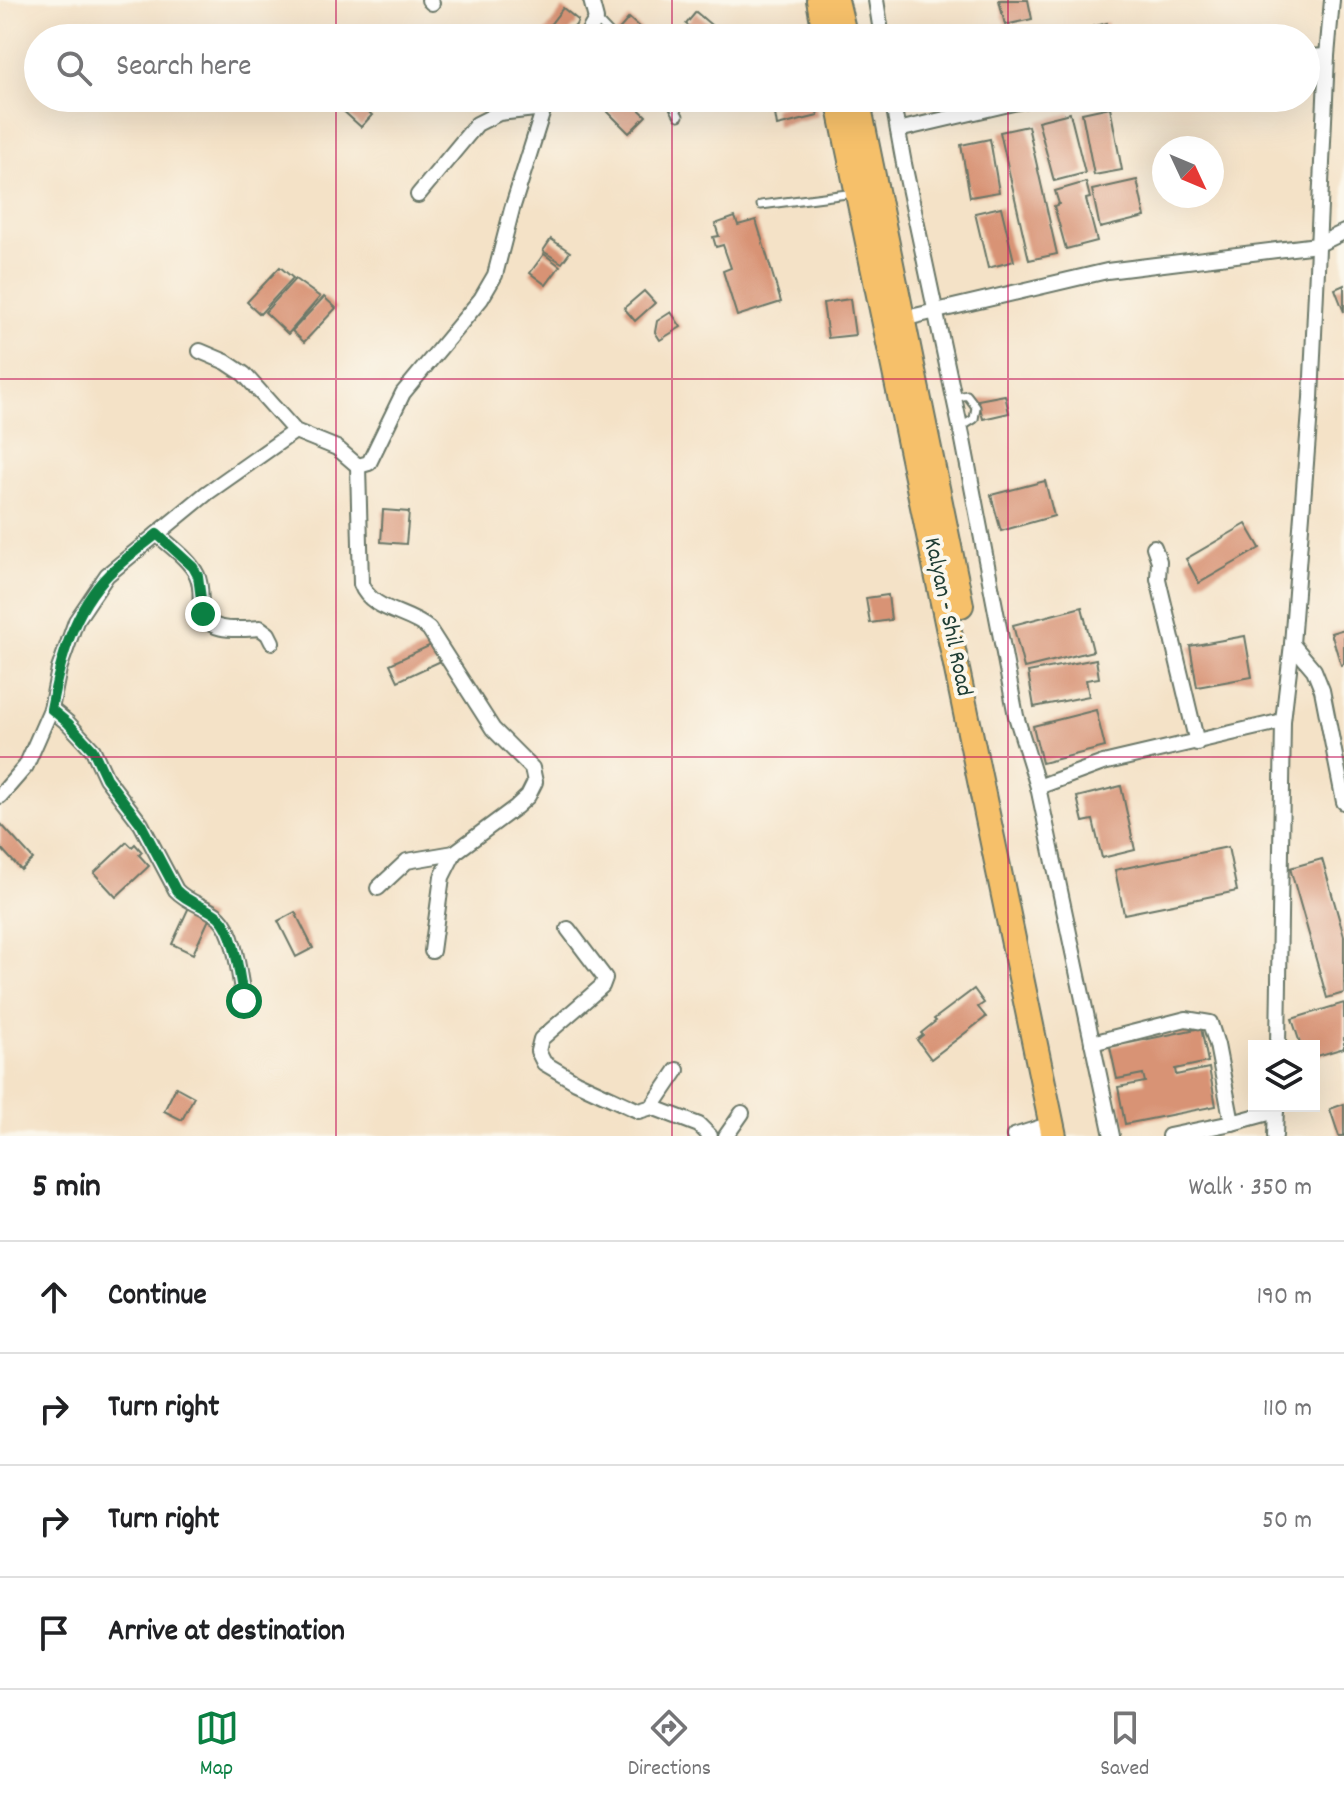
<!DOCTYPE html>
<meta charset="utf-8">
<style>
:root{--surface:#fff;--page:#f6f6f6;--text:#202124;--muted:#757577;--line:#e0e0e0;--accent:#0b8043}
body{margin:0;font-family:Dekko,sans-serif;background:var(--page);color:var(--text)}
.controls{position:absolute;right:24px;bottom:24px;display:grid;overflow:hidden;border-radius:0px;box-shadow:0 8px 32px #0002}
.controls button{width:72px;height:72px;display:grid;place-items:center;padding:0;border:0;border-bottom:2px solid var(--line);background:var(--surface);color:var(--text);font:40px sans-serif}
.compass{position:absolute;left:1152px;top:136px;width:72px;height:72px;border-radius:50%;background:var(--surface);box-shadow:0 8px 32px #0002;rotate:134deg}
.stop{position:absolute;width:24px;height:24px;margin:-18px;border:6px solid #0b8043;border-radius:50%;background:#fff}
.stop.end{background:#0b8043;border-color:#fff;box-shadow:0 2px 8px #0008}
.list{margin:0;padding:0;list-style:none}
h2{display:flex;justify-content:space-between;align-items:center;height:104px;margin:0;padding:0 32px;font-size:34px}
h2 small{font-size:26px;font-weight:400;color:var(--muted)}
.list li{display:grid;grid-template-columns:52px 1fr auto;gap:24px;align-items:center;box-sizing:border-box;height:112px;padding:0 32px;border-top:2px solid var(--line)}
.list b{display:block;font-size:30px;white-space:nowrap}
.list em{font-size:26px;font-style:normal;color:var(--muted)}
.icon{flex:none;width:44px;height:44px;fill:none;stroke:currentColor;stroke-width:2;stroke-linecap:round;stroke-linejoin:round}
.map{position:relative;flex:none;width:1344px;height:1136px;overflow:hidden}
.search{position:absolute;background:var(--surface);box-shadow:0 8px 32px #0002;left:24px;right:24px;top:24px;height:88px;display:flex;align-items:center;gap:20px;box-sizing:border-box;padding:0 28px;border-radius:44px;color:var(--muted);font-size:30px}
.sheet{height:552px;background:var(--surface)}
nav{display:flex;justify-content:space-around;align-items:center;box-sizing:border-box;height:112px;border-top:2px solid var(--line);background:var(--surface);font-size:22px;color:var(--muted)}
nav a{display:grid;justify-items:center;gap:4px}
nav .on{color:var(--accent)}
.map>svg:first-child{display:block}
.building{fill:#d89374}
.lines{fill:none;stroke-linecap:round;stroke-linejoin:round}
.service-casing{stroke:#6a7767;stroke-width:11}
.minor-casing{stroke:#6a7767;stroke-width:18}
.primary-casing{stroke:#6a7767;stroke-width:28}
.service{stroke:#fff;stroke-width:7}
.minor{stroke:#fff;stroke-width:14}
.primary{stroke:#f6c06b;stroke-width:24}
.route{stroke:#0b8043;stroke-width:10}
.grid{fill:none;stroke:#c2185b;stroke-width:2;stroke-opacity:0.55}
.labels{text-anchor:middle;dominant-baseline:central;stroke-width:8;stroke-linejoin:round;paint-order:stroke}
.street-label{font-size:24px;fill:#1f3d34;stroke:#fbf7ec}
</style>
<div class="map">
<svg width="1344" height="1136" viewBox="0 0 1344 1136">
<rect width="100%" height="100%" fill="#fbf7ec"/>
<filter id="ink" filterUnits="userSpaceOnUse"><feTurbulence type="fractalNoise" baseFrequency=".0125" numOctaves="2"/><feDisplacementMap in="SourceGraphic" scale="16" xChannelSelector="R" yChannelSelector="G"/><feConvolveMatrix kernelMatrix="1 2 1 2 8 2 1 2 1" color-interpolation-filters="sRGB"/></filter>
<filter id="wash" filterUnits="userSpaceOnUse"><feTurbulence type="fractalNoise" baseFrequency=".006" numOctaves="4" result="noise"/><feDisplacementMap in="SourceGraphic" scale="32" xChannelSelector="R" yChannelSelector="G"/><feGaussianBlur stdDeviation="1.8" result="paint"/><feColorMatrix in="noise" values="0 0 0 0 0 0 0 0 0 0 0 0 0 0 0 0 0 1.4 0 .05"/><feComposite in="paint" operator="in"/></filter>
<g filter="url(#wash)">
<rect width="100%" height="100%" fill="#f4e2c7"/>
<g id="blocks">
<g class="building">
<polygon points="999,0 1028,0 1032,19 1005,25"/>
<polygon points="563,8 578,20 576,25 564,38 540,38"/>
<polygon points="696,12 717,30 710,38 704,38 686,24"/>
<polygon points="629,18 651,38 620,38 615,34"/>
<polygon points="1107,23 1111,38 1087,38 1085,29"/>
<polygon points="329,98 353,98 372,115 361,127"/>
<polygon points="612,98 627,98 646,116 629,133 603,107"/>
<polygon points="814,99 818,116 777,126 774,108"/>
<polygon points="1110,107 1122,170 1094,175 1082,113"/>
<polygon points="1070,113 1085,173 1054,181 1038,121"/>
<polygon points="1028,126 1057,254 1029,260 1000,132"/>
<polygon points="990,139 999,192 970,197 961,145"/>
<polygon points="1137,180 1145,217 1100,228 1092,190"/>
<polygon points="1086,182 1090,198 1086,199 1097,241 1066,249 1054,206 1059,204 1055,191"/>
<polygon points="1001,207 1014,261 988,268 975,213"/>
<polygon points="735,217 738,225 756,220 781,302 737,316 723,271 731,268 723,245 716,247 713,237 719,236 715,224"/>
<polygon points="551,239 570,252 562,263 543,251"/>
<polygon points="544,254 560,266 546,285 530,273"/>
<polygon points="280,267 293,278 260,314 247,302"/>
<polygon points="295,279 320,297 288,334 265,312"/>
<polygon points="1344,285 1344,312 1335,289"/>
<polygon points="644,291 655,303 635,321 624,308"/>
<polygon points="324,297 336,308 304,342 292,331"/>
<polygon points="850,299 855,335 828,338 823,303"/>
<polygon points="671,312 681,327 660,340 655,332 657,321"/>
<polygon points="1005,395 1009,413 983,419 978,400"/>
<polygon points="1045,481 1054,516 1001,531 991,495"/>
<polygon points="383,510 409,512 406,544 381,542"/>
<polygon points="1246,524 1260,548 1199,583 1186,559"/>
<polygon points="888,595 891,620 870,623 866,598"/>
<polygon points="1082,607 1093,651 1024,668 1013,625"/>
<polygon points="1344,629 1344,664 1341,665 1331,633"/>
<polygon points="1245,636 1252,677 1197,687 1190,646"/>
<polygon points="433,644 441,661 398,681 390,664"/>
<polygon points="1096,659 1099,678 1086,680 1089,696 1034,707 1028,672"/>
<polygon points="1096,710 1105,747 1042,763 1033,726"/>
<polygon points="1121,786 1135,850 1102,858 1093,820 1083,822 1077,797"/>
<polygon points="0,823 33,859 21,870 0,847"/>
<polygon points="127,842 132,847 135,844 142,852 139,855 149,866 116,897 94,873"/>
<polygon points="1228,847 1237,891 1124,914 1115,870"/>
<polygon points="1322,859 1344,936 1344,993 1327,998 1290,868"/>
<polygon points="189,907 210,917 193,954 172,944"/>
<polygon points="295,912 313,948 296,957 278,921"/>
<polygon points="974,989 984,1003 978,1007 986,1017 931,1059 917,1040 923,1035 921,1033 936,1021 934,1019"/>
<polygon points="1344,1003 1344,1048 1314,1057 1314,1046 1301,1046 1292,1019"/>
<polygon points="1201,1028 1208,1062 1175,1069 1176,1075 1209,1068 1216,1106 1125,1124 1118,1087 1145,1082 1143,1074 1117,1079 1110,1047"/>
<polygon points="176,1087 194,1097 182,1120 164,1111"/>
<polygon points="1344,1104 1344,1136 1339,1136 1330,1109"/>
</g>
</g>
</g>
<g filter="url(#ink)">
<use href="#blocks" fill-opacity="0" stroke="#6a7767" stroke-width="2"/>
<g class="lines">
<defs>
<g id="service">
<polyline points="596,19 614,38"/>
<polyline points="669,98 679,116"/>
<polyline points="761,205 855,193"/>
<polyline points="955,398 967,395 976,407 974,419 961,427"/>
</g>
<g id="minor">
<polyline points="429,0 432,3"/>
<polyline points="876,0 882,38"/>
<polyline points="585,38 596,19 591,0"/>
<polyline points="1306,57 1327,56"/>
<polyline points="892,98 904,164 963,440 1016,716 1038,787 1112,1136"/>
<polyline points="898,130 1035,98"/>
<polyline points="418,195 477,124 499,113 544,108"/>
<polyline points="898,320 1107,271 1317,245 1344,232"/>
<polyline points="200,351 226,362 244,374 295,431 337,448 358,466 369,463 403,393 481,299 495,275 512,209 547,98"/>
<path d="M 358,466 L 361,584 C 371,611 408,611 429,629 L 493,729 L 532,768 L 535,782 L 528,796 L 516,807 L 454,853 L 442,877 L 432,951"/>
<path d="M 157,534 C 170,546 189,559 197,575 C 202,586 200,596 201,607 C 204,635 241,629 260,628 L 268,634 L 272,642"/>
<polyline points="1154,547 1159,561 1158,579 1197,743"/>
<polyline points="1292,644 1314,670 1322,690 1344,802"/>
<path d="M 51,709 L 68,723 L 93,750 L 106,778 L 141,824 L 176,890 C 188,903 206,906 219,917 C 236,933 239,977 244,1001"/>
<polyline points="1038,787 1103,763 1283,721"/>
<polyline points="0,796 26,766 51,709 59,669 76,621 107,575 207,493 295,431"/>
<polyline points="378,888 407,861 454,853"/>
<polyline points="568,929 605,978 602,986 541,1039 538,1051 544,1063 576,1082 639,1111 652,1107 699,1125 710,1136"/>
<polyline points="1092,1043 1186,1019 1210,1023 1217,1045 1232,1123 1276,1111"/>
<polyline points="1278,1046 1283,721 1292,644 1311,398 1327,56 1332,0"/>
<polyline points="652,1107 677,1070"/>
<polyline points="726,1136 742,1113"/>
<polyline points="1014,1136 1051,1124"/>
<polyline points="1169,1136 1232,1123"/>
<polyline points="1275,1136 1276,1106"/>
</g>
<g id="primary">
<polyline points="819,0 826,38"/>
<polyline points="836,0 845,38"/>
<polyline points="838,98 1054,1136"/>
<polyline points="857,98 961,605"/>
</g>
</defs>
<use href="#service" class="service-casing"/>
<use href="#minor" class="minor-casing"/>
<use href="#primary" class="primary-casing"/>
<use href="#service" class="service"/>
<use href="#minor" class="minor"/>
<use href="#primary" class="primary"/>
</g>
</g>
<g class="lines" filter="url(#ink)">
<path class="route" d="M 203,614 L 198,576 L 193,567 L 157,534 C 141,547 123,560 109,574 C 73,610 60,661 51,709 L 68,723 L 93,750 L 106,778 L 141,824 L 176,890 C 188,903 206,906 219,917 C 236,933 239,977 244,1001"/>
</g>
<path class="grid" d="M 336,0 L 336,38M 672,0 L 672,38M 1008,0 L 1008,38M 336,98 L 336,1136M 672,98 L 672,1136M 1008,98 L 1008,1136M 0,379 L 1344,379M 0,757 L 1344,757"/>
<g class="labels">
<g class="street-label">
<text transform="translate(947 617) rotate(78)">Kalyan - Shil Road</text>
</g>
</g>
</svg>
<div class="controls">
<button><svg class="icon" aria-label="layers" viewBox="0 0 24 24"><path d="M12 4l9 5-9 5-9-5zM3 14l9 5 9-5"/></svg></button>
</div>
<svg class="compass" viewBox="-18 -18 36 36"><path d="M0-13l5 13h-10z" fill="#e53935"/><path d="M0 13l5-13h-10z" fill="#757577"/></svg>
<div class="stop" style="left:244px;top:1001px"></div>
<div class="stop end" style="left:203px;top:614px"></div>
<div class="search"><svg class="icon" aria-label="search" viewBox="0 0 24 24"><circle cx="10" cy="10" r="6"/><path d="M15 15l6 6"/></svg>Search here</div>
</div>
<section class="sheet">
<h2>5 min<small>Walk · 350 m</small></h2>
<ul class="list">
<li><svg class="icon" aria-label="ahead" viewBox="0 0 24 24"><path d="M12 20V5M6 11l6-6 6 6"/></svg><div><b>Continue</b></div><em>190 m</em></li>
<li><svg class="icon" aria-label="right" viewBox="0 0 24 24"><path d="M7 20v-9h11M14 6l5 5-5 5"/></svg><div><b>Turn right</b></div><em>110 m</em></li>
<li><svg class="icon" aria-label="right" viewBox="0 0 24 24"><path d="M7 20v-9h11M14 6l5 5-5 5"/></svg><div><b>Turn right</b></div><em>50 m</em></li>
<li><svg class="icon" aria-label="arrive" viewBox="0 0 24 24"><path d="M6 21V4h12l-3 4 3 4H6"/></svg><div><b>Arrive at destination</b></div></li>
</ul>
</section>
<nav>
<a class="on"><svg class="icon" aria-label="map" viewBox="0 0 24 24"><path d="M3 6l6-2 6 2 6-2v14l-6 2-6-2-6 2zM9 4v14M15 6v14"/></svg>Map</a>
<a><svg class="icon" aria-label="directions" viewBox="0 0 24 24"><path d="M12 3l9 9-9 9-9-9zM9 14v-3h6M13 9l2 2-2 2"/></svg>Directions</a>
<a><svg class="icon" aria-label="saved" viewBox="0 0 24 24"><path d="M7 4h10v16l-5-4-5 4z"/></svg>Saved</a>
</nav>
